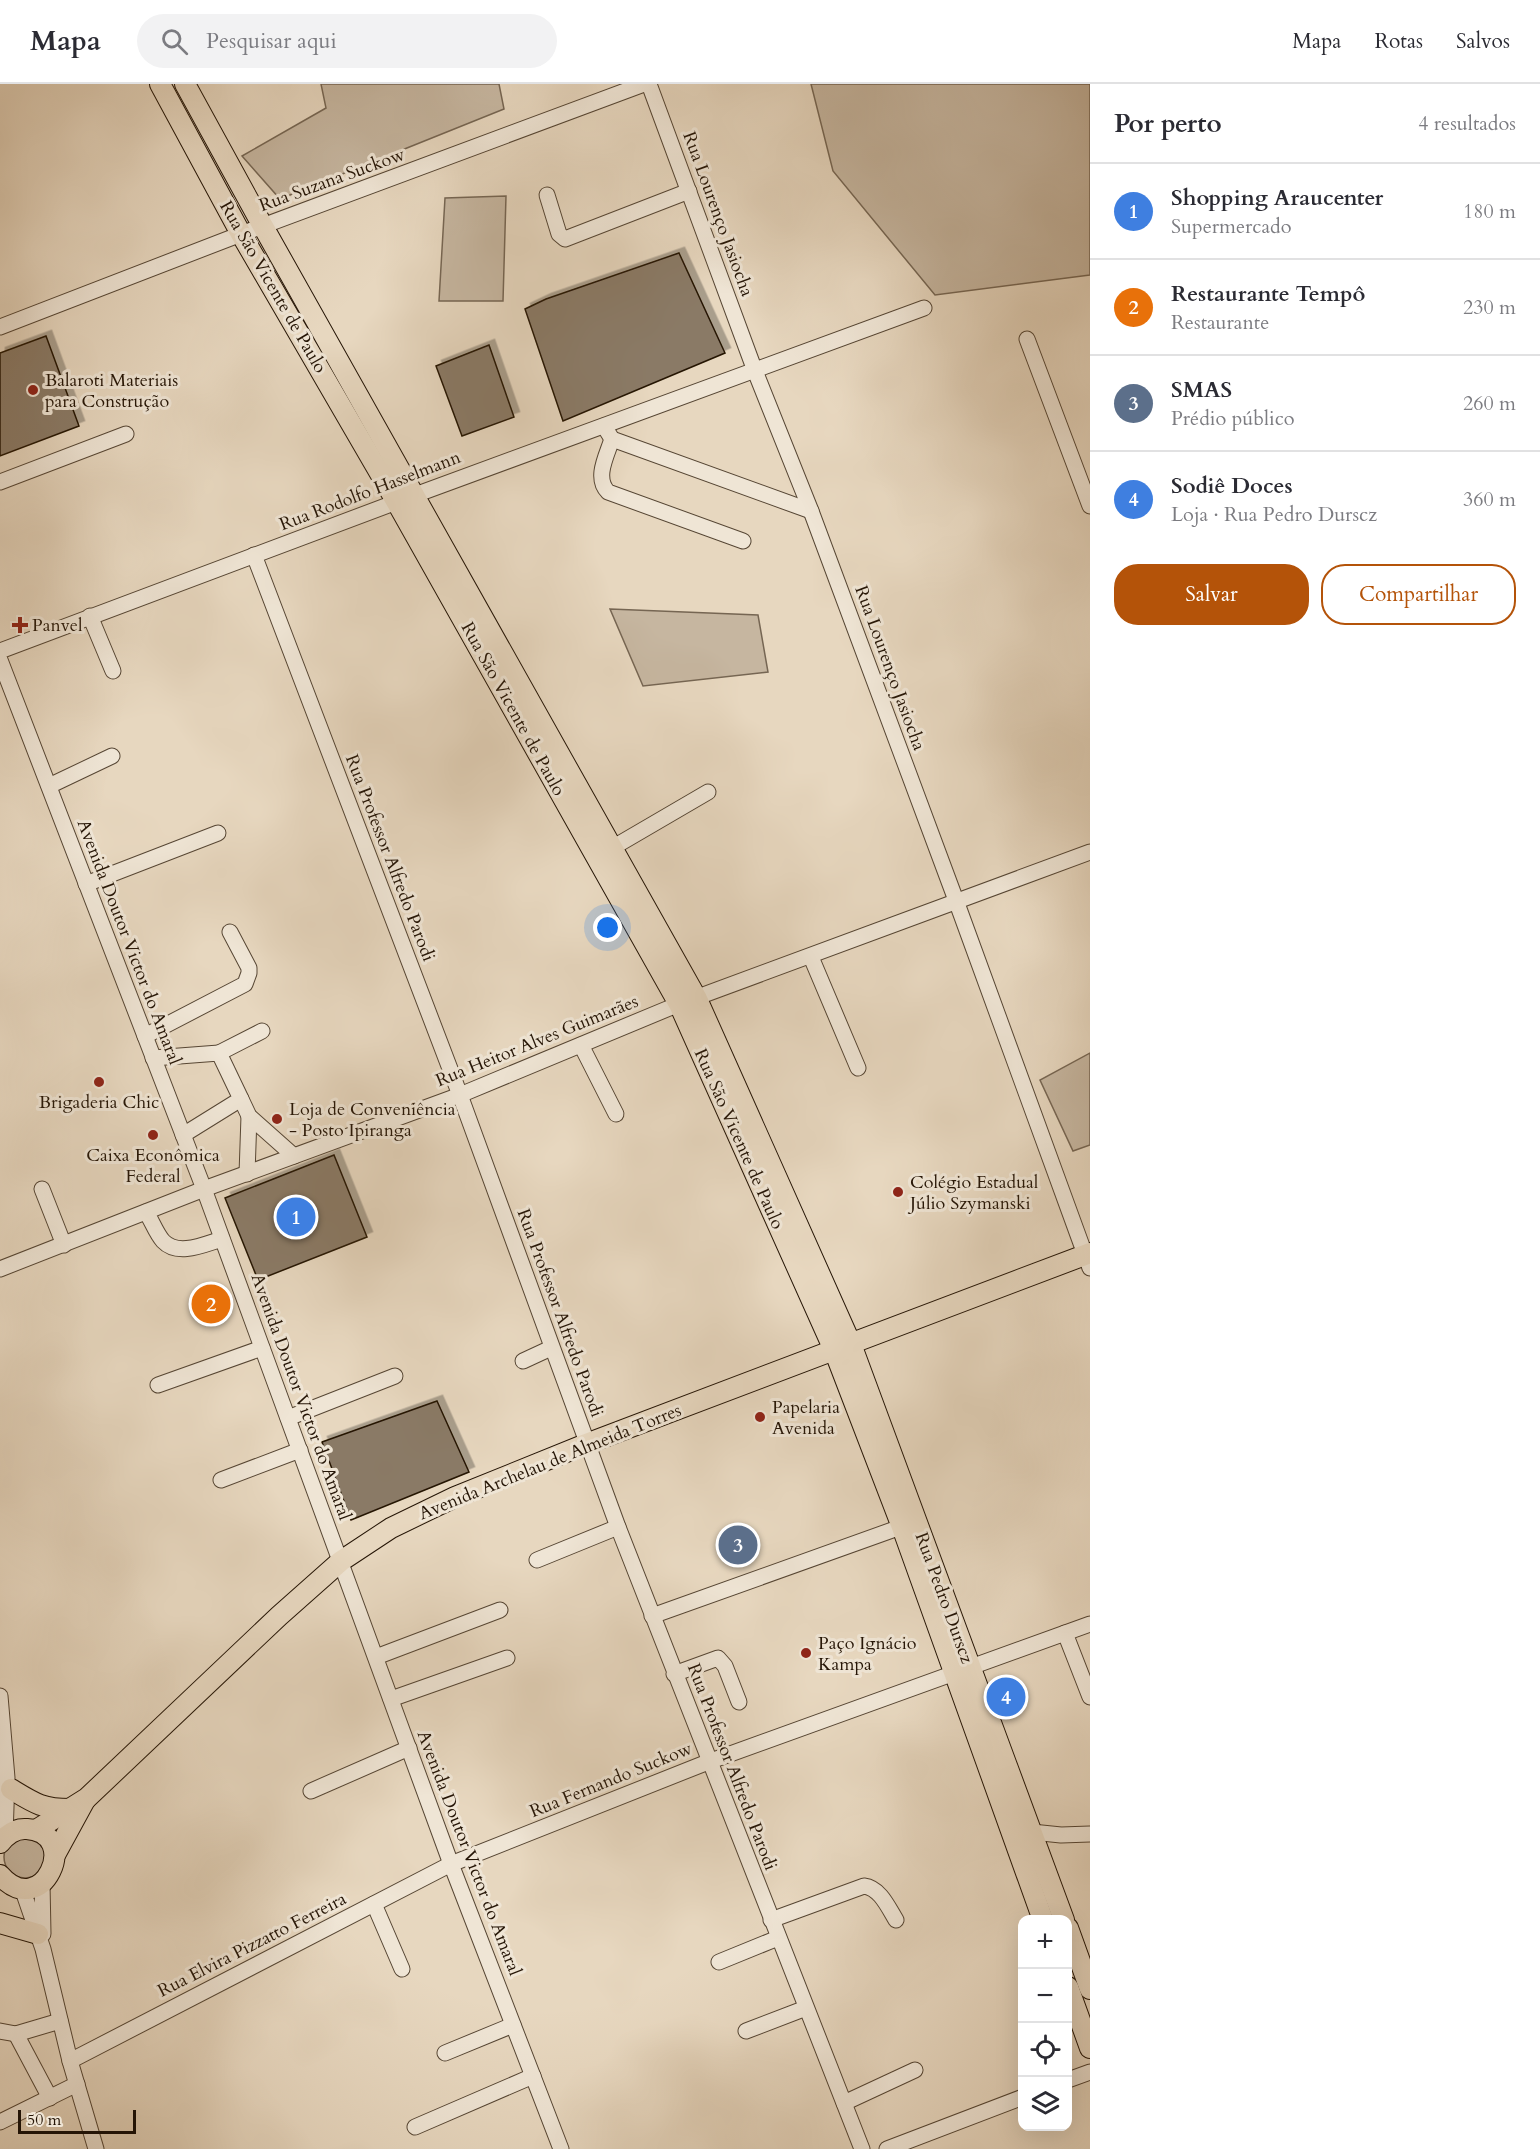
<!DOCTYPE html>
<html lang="pt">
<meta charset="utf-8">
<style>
:root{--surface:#fff;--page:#f2f2f3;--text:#2b2b33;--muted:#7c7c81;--line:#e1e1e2;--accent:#b45309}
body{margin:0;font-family:Cardo,serif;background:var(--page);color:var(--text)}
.controls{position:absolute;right:18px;bottom:18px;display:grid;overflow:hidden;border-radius:12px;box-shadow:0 6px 24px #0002}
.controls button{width:54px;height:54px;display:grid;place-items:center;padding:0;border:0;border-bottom:2px solid var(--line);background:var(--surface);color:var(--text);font:30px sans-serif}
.scale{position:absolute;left:18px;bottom:15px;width:118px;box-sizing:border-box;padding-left:6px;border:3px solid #251506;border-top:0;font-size:16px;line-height:21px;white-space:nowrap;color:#251506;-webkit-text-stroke:4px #efe5d5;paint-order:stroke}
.you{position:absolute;left:608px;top:844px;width:21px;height:21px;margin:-15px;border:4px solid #fff;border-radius:50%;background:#1a73e8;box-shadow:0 0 0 9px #1a73e833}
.badge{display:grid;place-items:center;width:39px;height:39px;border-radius:50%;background:var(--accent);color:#fff;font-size:20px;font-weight:700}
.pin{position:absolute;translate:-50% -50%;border:3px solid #fff;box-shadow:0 2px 6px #0006}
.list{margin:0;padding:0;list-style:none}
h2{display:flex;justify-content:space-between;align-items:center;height:78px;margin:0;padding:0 24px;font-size:26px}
h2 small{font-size:20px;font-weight:400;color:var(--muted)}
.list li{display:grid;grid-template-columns:39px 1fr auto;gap:18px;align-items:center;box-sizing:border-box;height:96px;padding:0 24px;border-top:2px solid var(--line)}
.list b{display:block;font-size:22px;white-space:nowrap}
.list p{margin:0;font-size:20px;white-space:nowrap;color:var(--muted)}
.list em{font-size:20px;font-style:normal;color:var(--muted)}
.actions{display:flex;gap:12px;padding:18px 24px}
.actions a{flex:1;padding:14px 0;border:2px solid var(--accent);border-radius:24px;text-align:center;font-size:21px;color:var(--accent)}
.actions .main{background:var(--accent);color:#fff}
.icon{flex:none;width:33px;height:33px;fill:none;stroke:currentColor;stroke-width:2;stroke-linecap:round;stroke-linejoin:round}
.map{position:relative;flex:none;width:1090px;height:2065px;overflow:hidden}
header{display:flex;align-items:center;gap:36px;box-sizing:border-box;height:84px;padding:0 30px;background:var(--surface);border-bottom:2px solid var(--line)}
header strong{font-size:28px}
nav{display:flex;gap:33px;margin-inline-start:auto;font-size:21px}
.search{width:420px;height:54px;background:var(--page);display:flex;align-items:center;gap:15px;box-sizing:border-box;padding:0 21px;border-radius:33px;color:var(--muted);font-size:22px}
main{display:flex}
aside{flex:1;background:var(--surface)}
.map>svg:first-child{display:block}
.green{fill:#c6b6a0;stroke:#766653;stroke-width:1.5}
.building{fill:#8a7a66;stroke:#251506;stroke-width:1.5;filter:url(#shadow)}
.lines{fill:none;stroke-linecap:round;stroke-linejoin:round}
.minor-casing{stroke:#564634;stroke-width:17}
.major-casing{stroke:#251506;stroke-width:22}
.minor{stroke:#efe5d5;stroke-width:15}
.major{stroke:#e7d7bf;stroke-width:20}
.poi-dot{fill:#8f2418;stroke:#efe5d5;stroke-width:2}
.labels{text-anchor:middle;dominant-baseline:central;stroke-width:6;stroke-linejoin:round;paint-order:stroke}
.street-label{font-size:18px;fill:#251506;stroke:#efe5d5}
.poi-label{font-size:18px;fill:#251506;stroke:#efe5d5;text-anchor:start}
</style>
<header>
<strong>Mapa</strong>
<div class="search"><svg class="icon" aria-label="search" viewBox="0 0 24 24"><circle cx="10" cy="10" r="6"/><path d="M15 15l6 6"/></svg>Pesquisar aqui</div>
<nav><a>Mapa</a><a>Rotas</a><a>Salvos</a></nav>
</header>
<main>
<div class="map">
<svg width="1090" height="2065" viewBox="0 0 1090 2065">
<defs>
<filter id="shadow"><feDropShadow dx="5.5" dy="-5.5" stdDeviation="0" flood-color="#0004"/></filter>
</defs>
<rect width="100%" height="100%" fill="#e7d7bf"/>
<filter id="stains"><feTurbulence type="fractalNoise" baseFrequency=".00333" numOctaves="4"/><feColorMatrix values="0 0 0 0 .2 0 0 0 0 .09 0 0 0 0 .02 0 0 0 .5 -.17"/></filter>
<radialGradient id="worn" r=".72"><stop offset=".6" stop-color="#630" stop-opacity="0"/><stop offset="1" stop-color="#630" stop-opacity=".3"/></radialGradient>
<g class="green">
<polygon points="321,0 499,0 504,25 280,115 242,72 326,24"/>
<polygon points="811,0 1090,0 1090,191 935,211 833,87"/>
<polygon points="506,112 503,217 439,217 445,114"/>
<polygon points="610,525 758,531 768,588 643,602"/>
<polygon points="1090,969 1090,1061 1073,1067 1040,996"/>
<circle cx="25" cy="1773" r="21"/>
</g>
<g class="building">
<polygon points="679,169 725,269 563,337 525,225 546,215"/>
<polygon points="46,252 79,342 0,372 0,269"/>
<polygon points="489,261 514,333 462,352 436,282"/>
<polygon points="334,1071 367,1153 258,1196 225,1114"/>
<polygon points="437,1317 469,1388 351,1436 322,1358"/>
</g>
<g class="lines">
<defs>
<g id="minor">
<polyline points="649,0 755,287 811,427 954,811 1090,1184"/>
<polyline points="547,111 559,150 565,155 689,107"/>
<polyline points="0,243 241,150 644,0"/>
<polyline points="1027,255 1090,422"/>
<polyline points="604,342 612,355 811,427"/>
<path d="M 612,355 C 607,371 594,394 608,408 L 743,457"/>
<polyline points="0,398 126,350"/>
<polyline points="254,471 460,1011 618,1443 862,2065"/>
<polyline points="90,532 113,587"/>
<polyline points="0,567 415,411 924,224"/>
<polyline points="0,576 204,1105 451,1780 561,2065"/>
<polyline points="49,702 112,672"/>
<polyline points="612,764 708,708"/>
<polyline points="86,800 218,749"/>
<polyline points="811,873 858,984"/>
<polyline points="145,952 245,900 249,889 249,884 230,848"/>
<polyline points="581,961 616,1030"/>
<polyline points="219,969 262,947"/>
<polyline points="153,974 219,969 241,1015 183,1051"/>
<polyline points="241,1015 249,1032 294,1072"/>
<polyline points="247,1090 249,1032"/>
<polyline points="42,1105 64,1161"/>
<path d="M 146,1128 C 152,1137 156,1149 163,1157 C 178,1173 205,1160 222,1155"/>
<polyline points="0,1185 204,1105 460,1011 679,920 1090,768"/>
<polyline points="523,1277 551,1264"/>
<polyline points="158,1301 262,1264"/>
<polyline points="288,1334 395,1292"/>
<polyline points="221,1396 300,1366"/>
<polyline points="537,1476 618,1443"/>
<polyline points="652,1532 912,1439"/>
<polyline points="1065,1549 1090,1613"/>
<polyline points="376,1573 500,1526"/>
<polyline points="674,1590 718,1574 725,1582 739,1618"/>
<polyline points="0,1612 7,1694 5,1752"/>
<polyline points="391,1615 507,1574"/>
<polyline points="311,1707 409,1664"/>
<polyline points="1032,1748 1061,1751 1090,1750"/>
<polyline points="42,1799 43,1850"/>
<polyline points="22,1804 43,1865 70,1977 96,2065"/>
<polyline points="374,1820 402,1885"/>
<path d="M 771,1836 L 864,1802 C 880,1804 888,1823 896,1836"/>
<polyline points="719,1878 778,1854"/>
<polyline points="0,1947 16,1950 60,1937"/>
<polyline points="746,1947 806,1924"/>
<polyline points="16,1950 50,2014"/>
<polyline points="445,1969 513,1941"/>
<polyline points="70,1977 451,1780 708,1678 1090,1540"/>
<polyline points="1068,1996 1090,1988"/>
<polyline points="844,2019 915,1986"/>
<polyline points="0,2038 77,2000"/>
<polyline points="415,2043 533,1992"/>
<polyline points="887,2065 1023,2013"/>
</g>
<g id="major">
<polyline points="160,0 241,150 396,417 679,920 834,1266 902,1443 1043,1836"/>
<polyline points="185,0 260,137 697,915 851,1260 1064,1836"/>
<path d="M 11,1705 C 34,1719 42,1725 70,1725"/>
<polyline points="36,1746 87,1714 279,1532 341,1477 391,1444 455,1413 586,1360 1090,1169"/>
<path d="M 0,1759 C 7,1750 16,1744 27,1745 C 83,1749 42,1839 0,1791"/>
<polyline points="55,1771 85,1716"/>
<polyline points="0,1839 38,1850"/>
<polyline points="1068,1844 1090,1905"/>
<polyline points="1068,1903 1090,1964"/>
</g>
</defs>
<use href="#minor" class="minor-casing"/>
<use href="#major" class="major-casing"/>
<use href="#minor" class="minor"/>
<use href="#major" class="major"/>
</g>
<g class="poi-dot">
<circle cx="33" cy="306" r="6"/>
<path d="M17 532h6v6h6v6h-6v6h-6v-6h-6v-6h6z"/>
<circle cx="99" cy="998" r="6"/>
<circle cx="277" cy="1035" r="6"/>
<circle cx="153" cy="1051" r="6"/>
<circle cx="898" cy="1108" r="6"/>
<circle cx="760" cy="1333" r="6"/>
<circle cx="806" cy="1569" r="6"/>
</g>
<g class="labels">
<g class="street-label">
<text transform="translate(332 96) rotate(-20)">Rua Suzana Suckow</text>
<text transform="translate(718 130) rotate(70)">Rua Lourenço Jasiocha</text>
<text transform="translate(273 203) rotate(60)">Rua São Vicente de Paulo</text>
<text transform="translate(370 407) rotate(-21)">Rua Rodolfo Hasselmann</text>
<text transform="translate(890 584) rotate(70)">Rua Lourenço Jasiocha</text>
<text transform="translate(513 625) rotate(61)">Rua São Vicente de Paulo</text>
<text transform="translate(390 774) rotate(69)">Rua Professor Alfredo Parodi</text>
<text transform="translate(129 858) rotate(69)">Avenida Doutor Victor do Amaral</text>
<text transform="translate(537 957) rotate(-22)">Rua Heitor Alves Guimarães</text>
<text transform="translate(739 1055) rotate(66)">Rua São Vicente de Paulo</text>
<text transform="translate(560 1229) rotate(70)">Rua Professor Alfredo Parodi</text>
<text transform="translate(301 1313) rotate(70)">Avenida Doutor Victor do Amaral</text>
<text transform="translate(550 1378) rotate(-22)">Avenida Archelau de Almeida Torres</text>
<text transform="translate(944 1514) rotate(70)">Rua Pedro Durscz</text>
<text transform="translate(732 1683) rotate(69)">Rua Professor Alfredo Parodi</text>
<text transform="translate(611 1696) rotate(-22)">Rua Fernando Suckow</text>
<text transform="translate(469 1769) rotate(69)">Avenida Doutor Victor do Amaral</text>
<text transform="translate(252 1861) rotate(-27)">Rua Elvira Pizzatto Ferreira</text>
</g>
<g class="poi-label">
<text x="45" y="296">Balaroti Materiais<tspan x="45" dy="21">para Construção</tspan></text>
<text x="32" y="541">Panvel</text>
<text x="99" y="1018" text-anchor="middle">Brigaderia Chic</text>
<text x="289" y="1025">Loja de Conveniência<tspan x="289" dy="21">- Posto Ipiranga</tspan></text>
<text x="153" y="1071" text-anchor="middle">Caixa Econômica<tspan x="153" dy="21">Federal</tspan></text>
<text x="910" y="1098">Colégio Estadual<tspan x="910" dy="21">Júlio Szymanski</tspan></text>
<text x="772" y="1323">Papelaria<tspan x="772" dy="21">Avenida</tspan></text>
<text x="818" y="1559">Paço Ignácio<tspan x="818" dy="21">Kampa</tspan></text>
</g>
</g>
<rect width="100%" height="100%" filter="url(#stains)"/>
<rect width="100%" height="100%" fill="url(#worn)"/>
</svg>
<div class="controls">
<button>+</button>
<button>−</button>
<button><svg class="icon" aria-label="locate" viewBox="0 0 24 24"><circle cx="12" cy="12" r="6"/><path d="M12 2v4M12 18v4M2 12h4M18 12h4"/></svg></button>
<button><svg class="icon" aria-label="layers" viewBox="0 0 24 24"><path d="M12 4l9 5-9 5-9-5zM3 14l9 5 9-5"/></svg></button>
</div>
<div class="scale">50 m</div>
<div class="you"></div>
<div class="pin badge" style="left:296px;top:1133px;background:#3f7fe0">1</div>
<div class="pin badge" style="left:211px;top:1220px;background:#e8710a">2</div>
<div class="pin badge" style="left:738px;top:1461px;background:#5c6f8a">3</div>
<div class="pin badge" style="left:1006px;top:1613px;background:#3f7fe0">4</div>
</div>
<aside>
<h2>Por perto<small>4 resultados</small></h2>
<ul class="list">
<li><span class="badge" style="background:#3f7fe0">1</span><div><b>Shopping Araucenter</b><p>Supermercado</p></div><em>180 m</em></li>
<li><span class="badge" style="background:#e8710a">2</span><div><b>Restaurante Tempô</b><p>Restaurante</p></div><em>230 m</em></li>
<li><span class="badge" style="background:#5c6f8a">3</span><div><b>SMAS</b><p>Prédio público</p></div><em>260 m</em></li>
<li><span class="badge" style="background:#3f7fe0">4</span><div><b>Sodiê Doces</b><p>Loja · Rua Pedro Durscz</p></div><em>360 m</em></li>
</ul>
<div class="actions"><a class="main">Salvar</a><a>Compartilhar</a></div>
</aside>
</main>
